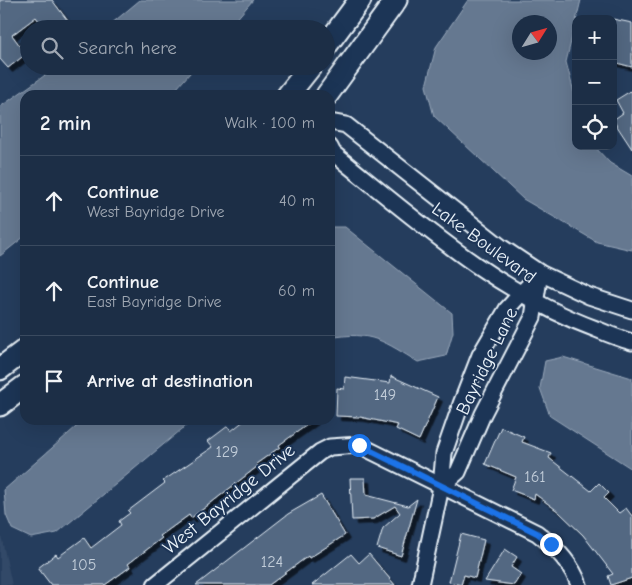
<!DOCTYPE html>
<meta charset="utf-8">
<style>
:root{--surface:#1c2e46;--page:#25364d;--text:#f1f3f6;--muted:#a0a8b3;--line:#3a4a5f}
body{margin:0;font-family:"Comic Neue",sans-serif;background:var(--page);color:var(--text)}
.controls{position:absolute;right:15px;top:15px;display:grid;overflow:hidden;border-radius:10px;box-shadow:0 5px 20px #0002}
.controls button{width:45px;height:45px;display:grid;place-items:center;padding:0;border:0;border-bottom:1px solid var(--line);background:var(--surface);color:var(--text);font:25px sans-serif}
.compass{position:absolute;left:512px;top:15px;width:45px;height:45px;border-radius:50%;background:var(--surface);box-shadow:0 5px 20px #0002;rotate:53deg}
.stop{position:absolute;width:15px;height:15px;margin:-11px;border:4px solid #1a73e8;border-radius:50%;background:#fff}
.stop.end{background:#1a73e8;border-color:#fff;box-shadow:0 1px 5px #0008}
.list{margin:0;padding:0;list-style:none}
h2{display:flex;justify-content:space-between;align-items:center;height:65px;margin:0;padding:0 20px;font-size:21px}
h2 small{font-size:16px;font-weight:400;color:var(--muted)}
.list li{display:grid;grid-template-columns:32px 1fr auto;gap:15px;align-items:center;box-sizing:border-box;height:90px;padding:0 20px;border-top:1px solid var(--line)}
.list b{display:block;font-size:19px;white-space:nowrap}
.list p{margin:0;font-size:16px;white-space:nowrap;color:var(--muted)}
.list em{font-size:16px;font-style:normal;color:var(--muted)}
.icon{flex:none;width:28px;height:28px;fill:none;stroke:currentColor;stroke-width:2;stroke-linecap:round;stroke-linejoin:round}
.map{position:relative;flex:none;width:632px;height:585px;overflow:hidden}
.search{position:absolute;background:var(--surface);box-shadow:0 5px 20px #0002;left:20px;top:20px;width:315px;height:55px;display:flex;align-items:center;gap:12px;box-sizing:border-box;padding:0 18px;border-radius:28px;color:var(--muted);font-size:19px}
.panel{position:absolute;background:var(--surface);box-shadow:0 5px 20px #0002;left:20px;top:90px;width:315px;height:335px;border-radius:15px}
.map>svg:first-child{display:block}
.built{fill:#334a68}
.water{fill:#657890;stroke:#99a8ba;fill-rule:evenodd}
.building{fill:#536782;stroke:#e8f1f8;filter:url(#shadow)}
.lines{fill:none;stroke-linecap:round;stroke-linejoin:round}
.minor-casing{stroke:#e8f1f8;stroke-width:19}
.secondary-casing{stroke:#e8f1f8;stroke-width:25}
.minor{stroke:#1d3557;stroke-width:15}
.secondary{stroke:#1d3557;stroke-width:21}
.route{stroke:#1a73e8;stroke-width:6}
.labels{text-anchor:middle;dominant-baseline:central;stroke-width:4;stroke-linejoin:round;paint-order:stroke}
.number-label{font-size:16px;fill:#c3ceda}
.street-label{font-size:19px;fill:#e8f1f8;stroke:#1d3557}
</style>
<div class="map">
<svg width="632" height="585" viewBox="0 0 632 585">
<defs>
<filter id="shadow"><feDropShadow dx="4.5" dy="4.5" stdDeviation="0" flood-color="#0009"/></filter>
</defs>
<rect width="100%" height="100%" fill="#253d5d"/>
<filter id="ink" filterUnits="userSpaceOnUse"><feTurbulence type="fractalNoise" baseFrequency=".02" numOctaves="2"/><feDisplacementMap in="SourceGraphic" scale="10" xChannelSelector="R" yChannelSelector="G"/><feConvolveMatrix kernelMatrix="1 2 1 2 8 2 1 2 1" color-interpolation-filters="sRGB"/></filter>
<g filter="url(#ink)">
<polygon class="built" points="0,531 12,585 0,585"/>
<g class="water">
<polygon points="140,0 253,0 228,29 105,29"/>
<path d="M 468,0 L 581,0 L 566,62 L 576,100 L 576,146 L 594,146 L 610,163 L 632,176 L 632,250 L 597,242 L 523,199 L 434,116 L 426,86 L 436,47 ZM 520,22 L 550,22 L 550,52 L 520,52 Z"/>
<polygon points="58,66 196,66 171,95 25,95 25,236 0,256 0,107"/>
<path d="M 330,227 L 345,227 L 452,313 L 453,332 L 446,356 L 418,362 C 385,342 371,330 330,338 Z"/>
<polygon points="563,357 632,378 632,469 550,416 540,388 545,361"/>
<polygon points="84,420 193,420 57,533 31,538 12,529 6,515 4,490"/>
</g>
<g class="building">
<polygon points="0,0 52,0 68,21 57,29 45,29 36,17 12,35 26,54 8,68 0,59"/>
<polygon points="613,19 632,23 632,67 613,62"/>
<polygon points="632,90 632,149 613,120 623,113 616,100"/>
<polygon points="391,376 438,397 419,440 396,429 398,425 360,417 336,416 337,388 344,389 345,377 390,383"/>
<polygon points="245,420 314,420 279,445 280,447 256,464 258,466 211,503 191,518 189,515 160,536 162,538 128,564 130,567 105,585 51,585 38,568 56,554 58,557 84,538 91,548 121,525 119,521 130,513 128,511 165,483 163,481 213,447 208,441 228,426 231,431"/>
<polygon points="501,427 524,437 522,442 551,453 549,458 591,491 599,483 609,493 604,498 619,513 626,508 632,516 632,578 611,585 608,576 613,574 583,535 559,512 535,494 534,499 511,490 516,477 485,464"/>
<polygon points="350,478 365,478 366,495 408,506 417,499 401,556 377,548 383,528 400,513 395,506 373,519 352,520"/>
<polygon points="321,495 345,535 309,558 308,556 269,585 196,585 288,514"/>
<polygon points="461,534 484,540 475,578 464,575 461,585 449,582"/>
<polygon points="505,549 517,557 511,567 521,574 514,585 485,581"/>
<polygon points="351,554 359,563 369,554 395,585 312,585"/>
</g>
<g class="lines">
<defs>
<g id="minor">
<polyline points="330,122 346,125 501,247 540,273 589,296 632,310"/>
<path d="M 330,147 L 333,153 C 415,219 497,293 596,329 C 608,334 620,339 632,342"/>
<path d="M 155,585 L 320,452 L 330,447 L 359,445 L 537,533 C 554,546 572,564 579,585"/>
<polyline points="420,585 441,487 444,453 461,404 480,355 507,309 540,273 533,317 483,414 458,472 441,487"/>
</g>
<g id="secondary">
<polyline points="326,46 360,0"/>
<polyline points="288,95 311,66"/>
<polyline points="327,95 396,0"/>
<polyline points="0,369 25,350"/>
<polyline points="0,405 25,386"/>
</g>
</defs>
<use href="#minor" class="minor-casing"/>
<use href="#secondary" class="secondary-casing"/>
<use href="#minor" class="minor"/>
<use href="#secondary" class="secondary"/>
</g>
</g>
<g class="lines" filter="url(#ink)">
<polyline class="route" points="359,445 537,533 551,544"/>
</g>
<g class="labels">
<g class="number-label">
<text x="385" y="395">149</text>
<text x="227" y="452">129</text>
<text x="535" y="477">161</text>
<text x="272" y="562">124</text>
<text x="84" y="565">105</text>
</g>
<g class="street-label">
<text transform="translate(484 243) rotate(36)">Lake Boulevard</text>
<text transform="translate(487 361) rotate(-64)">Bayridge Lane</text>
<text transform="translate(229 499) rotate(-39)">West Bayridge Drive</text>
</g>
</g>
</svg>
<div class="controls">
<button>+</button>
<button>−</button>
<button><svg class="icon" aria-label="locate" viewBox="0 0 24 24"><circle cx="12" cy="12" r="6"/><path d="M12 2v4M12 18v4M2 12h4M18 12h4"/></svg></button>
</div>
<svg class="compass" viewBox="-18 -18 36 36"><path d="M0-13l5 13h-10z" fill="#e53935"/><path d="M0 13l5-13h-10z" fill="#a0a8b3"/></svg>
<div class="stop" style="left:359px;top:445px"></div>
<div class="stop end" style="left:551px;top:544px"></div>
<div class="search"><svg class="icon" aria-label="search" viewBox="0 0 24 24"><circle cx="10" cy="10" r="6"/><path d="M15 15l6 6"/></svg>Search here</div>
<section class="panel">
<h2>2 min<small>Walk · 100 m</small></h2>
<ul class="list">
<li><svg class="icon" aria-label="ahead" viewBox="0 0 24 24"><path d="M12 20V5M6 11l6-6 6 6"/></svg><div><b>Continue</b><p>West Bayridge Drive</p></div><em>40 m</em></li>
<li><svg class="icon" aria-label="ahead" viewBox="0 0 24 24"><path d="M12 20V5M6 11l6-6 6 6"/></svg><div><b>Continue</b><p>East Bayridge Drive</p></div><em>60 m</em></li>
<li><svg class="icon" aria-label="arrive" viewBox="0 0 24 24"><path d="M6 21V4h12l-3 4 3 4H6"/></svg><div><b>Arrive at destination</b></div></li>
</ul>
</section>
</div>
